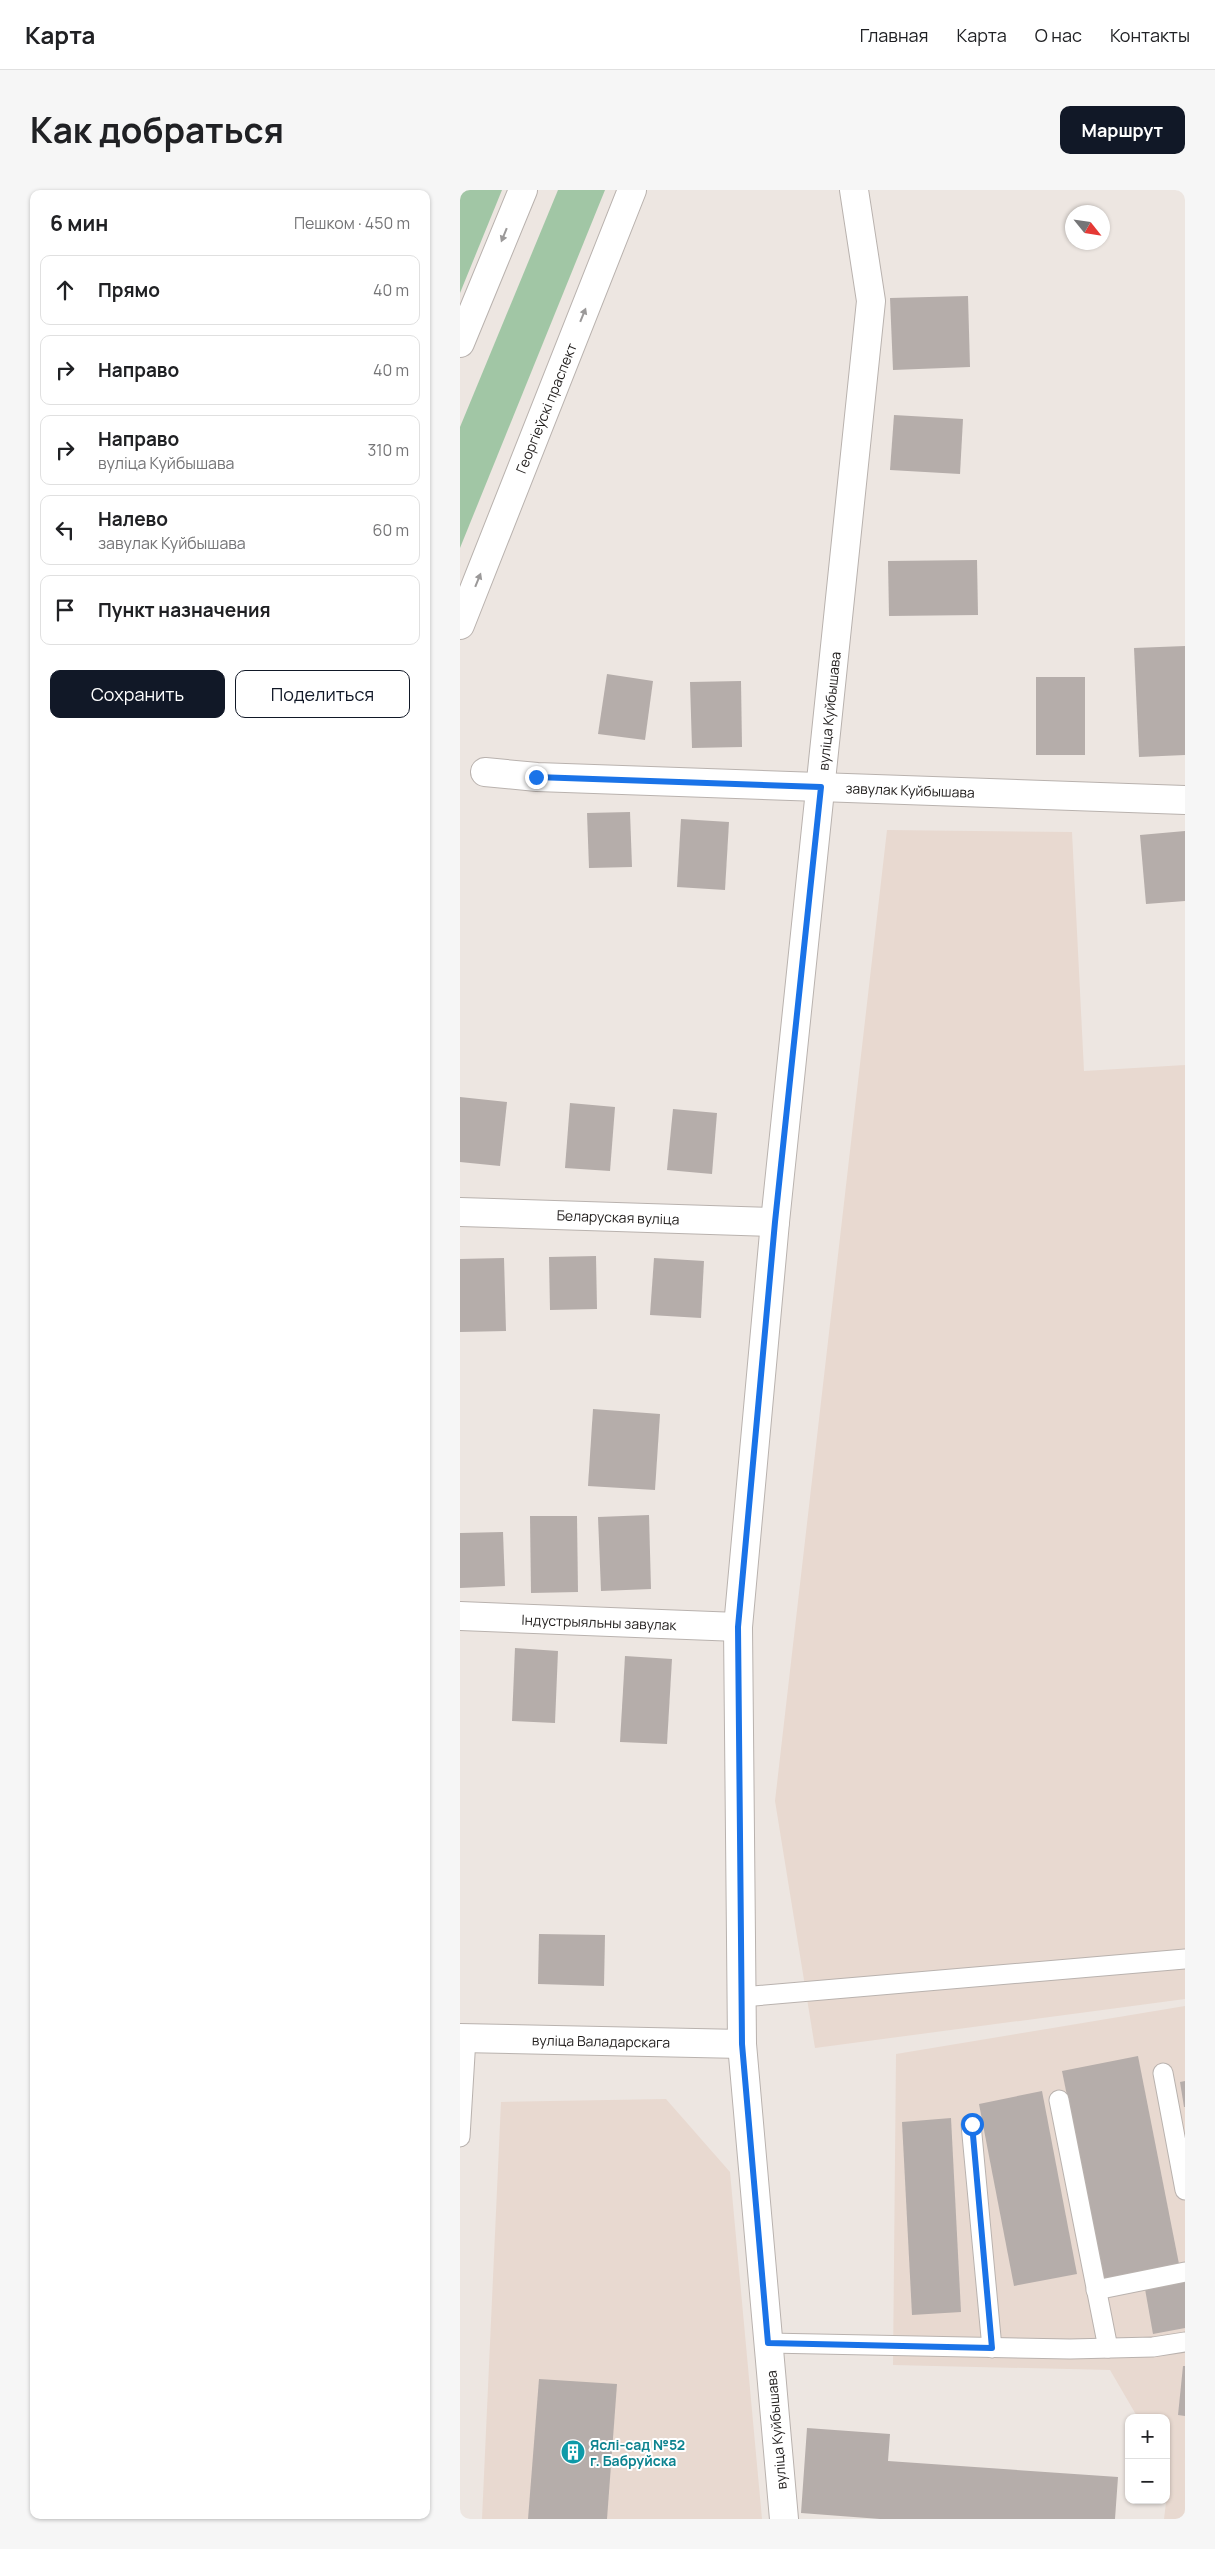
<!DOCTYPE html>
<html lang="ru">
<meta charset="utf-8">
<style>
:root{--surface:#fff;--page:#f6f6f6;--text:#202124;--muted:#757577;--line:#e0e0e0;--accent:#111827}
body{margin:0;font-family:Manrope,sans-serif;background:var(--page);color:var(--text)}
.controls{position:absolute;right:15px;bottom:15px;display:grid;overflow:hidden;border-radius:10px;box-shadow:0 1px 4px #0004}
.controls button{width:45px;height:45px;display:grid;place-items:center;padding:0;border:0;border-bottom:1px solid var(--line);background:var(--surface);color:var(--text);font:25px sans-serif}
.compass{position:absolute;left:605px;top:15px;width:45px;height:45px;border-radius:50%;background:var(--surface);box-shadow:0 1px 4px #0004;rotate:120deg}
.stop{position:absolute;width:15px;height:15px;margin:-11px;border:4px solid #1a73e8;border-radius:50%;background:#fff}
.stop.end{background:#1a73e8;border-color:#fff;box-shadow:0 1px 5px #0008}
.list{margin:0;padding:0;list-style:none}
h2{display:flex;justify-content:space-between;align-items:center;height:65px;margin:0;padding:0 20px;font-size:21px}
h2 small{font-size:16px;font-weight:400;color:var(--muted)}
.list li{display:grid;grid-template-columns:32px 1fr auto;gap:15px;align-items:center;box-sizing:border-box;height:70px;margin:0 10px 10px;padding:0 10px;border:1px solid var(--line);border-radius:10px}
.list b{display:block;font-size:19px;white-space:nowrap}
.list p{margin:0;font-size:16px;white-space:nowrap;color:var(--muted)}
.list em{font-size:16px;font-style:normal;color:var(--muted)}
.actions{display:flex;gap:10px;padding:15px 20px}
.actions a{flex:1;padding:11px 0;border:1px solid var(--accent);border-radius:10px;text-align:center;font-size:18px;color:var(--accent)}
.actions .main{background:var(--accent);color:#fff}
.icon{flex:none;width:28px;height:28px;fill:none;stroke:currentColor;stroke-width:2;stroke-linecap:round;stroke-linejoin:round}
.map{position:relative;flex:none;width:725px;height:2329px;overflow:hidden;border-radius:10px}
header{display:flex;align-items:center;gap:30px;box-sizing:border-box;height:70px;padding:0 25px;background:var(--surface);border-bottom:1px solid var(--line)}
header strong{font-size:24px}
nav{display:flex;gap:28px;margin-inline-start:auto;font-size:18px}
.intro{display:flex;align-items:center;justify-content:space-between;box-sizing:border-box;height:120px;padding:0 30px}
h1{margin:0;font-size:35px}
.button{padding:12px 22px;border-radius:10px;background:var(--accent);color:#fff;font-size:18px;font-weight:700}
main{display:flex;gap:30px;padding:0 30px}
aside{flex:1;background:var(--surface);border-radius:10px;box-shadow:0 1px 4px #0004}
.map>svg:first-child{display:block}
.built{fill:#e8d9d0}
.green{fill:#a1c6a5}
.building{fill:#b5adaa}
.lines{fill:none;stroke-linecap:round;stroke-linejoin:round}
.service-casing{stroke:#b9b2ae;stroke-width:21}
.minor-casing{stroke:#b9b2ae;stroke-width:30}
.tertiary-casing{stroke:#b9b2ae;stroke-width:30}
.secondary-casing{stroke:#b9b2ae;stroke-width:30}
.service{stroke:#fff;stroke-width:19}
.minor{stroke:#fff;stroke-width:28}
.tertiary{stroke:#fff;stroke-width:28}
.secondary{stroke:#fff;stroke-width:28}
.oneway{fill:#9b9999}
.route{stroke:#1a73e8;stroke-width:6}
.labels{text-anchor:middle;dominant-baseline:central;stroke-width:4;stroke-linejoin:round;paint-order:stroke}
.street-label{font-size:14px;fill:#201d1c;stroke:#fff}
.culture-label{font-size:14px;font-weight:bold;fill:#0d838f;stroke:#fff;text-anchor:start}
</style>
<header>
<strong>Карта</strong>
<nav><a>Главная</a><a>Карта</a><a>О нас</a><a>Контакты</a></nav>
</header>
<div class="intro"><h1>Как добраться</h1><a class="button">Маршрут</a></div>
<main>
<aside>
<h2>6 мин<small>Пешком · 450 m</small></h2>
<ul class="list">
<li><svg class="icon" aria-label="ahead" viewBox="0 0 24 24"><path d="M12 20V5M6 11l6-6 6 6"/></svg><div><b>Прямо</b></div><em>40 m</em></li>
<li><svg class="icon" aria-label="right" viewBox="0 0 24 24"><path d="M7 20v-9h11M14 6l5 5-5 5"/></svg><div><b>Направо</b></div><em>40 m</em></li>
<li><svg class="icon" aria-label="right" viewBox="0 0 24 24"><path d="M7 20v-9h11M14 6l5 5-5 5"/></svg><div><b>Направо</b><p>вуліца Куйбышава</p></div><em>310 m</em></li>
<li><svg class="icon" aria-label="left" viewBox="0 0 24 24"><path d="M17 20v-9H6M10 6l-5 5 5 5"/></svg><div><b>Налево</b><p>завулак Куйбышава</p></div><em>60 m</em></li>
<li><svg class="icon" aria-label="arrive" viewBox="0 0 24 24"><path d="M6 21V4h12l-3 4 3 4H6"/></svg><div><b>Пункт назначения</b></div></li>
</ul>
<div class="actions"><a class="main">Сохранить</a><a>Поделиться</a></div>
</aside>
<div class="map">
<svg width="725" height="2329" viewBox="0 0 725 2329">
<rect width="100%" height="100%" fill="#ede6e1"/>
<g class="built">
<polygon points="427,640 612,642 624,881 725,875 725,1809 355,1858 315,1611"/>
<polygon points="725,1816 725,2329 704,2329 710,2280 706,2274 706,2228 678,2228 650,2180 433,2175 436,1864"/>
<polygon points="206,1909 270,1982 302,2329 22,2329 41,1912"/>
</g>
<g class="green">
<polygon points="0,0 42,0 0,103"/>
<polygon points="98,0 145,0 0,358 0,237"/>
</g>
<g class="building">
<polygon points="508,106 510,177 433,180 430,108"/>
<polygon points="434,225 503,229 500,284 430,280"/>
<polygon points="517,370 518,425 429,426 428,371"/>
<polygon points="725,456 725,565 679,567 674,458"/>
<polygon points="147,484 193,491 185,550 138,544"/>
<rect x="576" y="487" width="49" height="78"/>
<polygon points="281,491 282,557 232,558 230,492"/>
<polygon points="170,622 172,677 129,678 127,623"/>
<polygon points="221,629 269,632 265,700 217,697"/>
<polygon points="725,641 725,711 686,714 680,645"/>
<polygon points="0,907 47,912 40,976 0,972"/>
<polygon points="110,913 155,917 150,981 105,978"/>
<polygon points="213,919 257,923 252,984 207,980"/>
<polygon points="136,1066 137,1119 90,1120 89,1067"/>
<polygon points="44,1068 46,1141 0,1142 0,1069"/>
<polygon points="194,1068 244,1071 241,1128 190,1125"/>
<polygon points="133,1219 200,1224 195,1300 128,1296"/>
<polygon points="189,1325 191,1399 141,1401 138,1327"/>
<polygon points="70,1326 117,1326 118,1402 71,1403"/>
<polygon points="43,1342 45,1396 0,1398 0,1343"/>
<polygon points="55,1458 98,1461 95,1533 52,1531"/>
<polygon points="165,1466 212,1469 207,1554 160,1552"/>
<polygon points="79,1744 145,1745 144,1796 78,1794"/>
<polygon points="678,1866 719,2074 644,2089 602,1881"/>
<polygon points="725,1891 725,1917 724,1917 720,1892"/>
<polygon points="582,1901 617,2084 554,2096 519,1914"/>
<polygon points="491,1928 501,2122 452,2125 442,1932"/>
<polygon points="725,2092 725,2138 693,2144 685,2099"/>
<polygon points="723,2176 725,2176 725,2226 718,2225"/>
<polygon points="79,2189 157,2194 147,2329 68,2329"/>
<polygon points="347,2238 430,2244 428,2271 658,2287 655,2329 420,2329 341,2323"/>
</g>
<g class="lines">
<defs>
<g id="service">
<polyline points="282,1807 725,1769"/>
<polyline points="703,1883 725,2000"/>
<polyline points="599,1910 648,2158"/>
<polyline points="511,1934 532,2158"/>
<polyline points="0,1947 6,1848"/>
<polyline points="636,2100 725,2082"/>
<polyline points="308,2153 610,2159 693,2157 725,2152"/>
</g>
<g id="minor">
<polyline points="25,582 77,587 725,610"/>
<polyline points="0,1022 315,1032"/>
<polyline points="0,1426 278,1437"/>
<polyline points="324,2329 282,1854 278,1437 315,1032 411,111 394,0"/>
</g>
<polyline id="tertiary" points="0,1848 282,1854"/>
<g id="secondary">
<polyline points="0,153 63,0"/>
<polyline points="0,435 172,0"/>
</g>
</defs>
<use href="#service" class="service-casing"/>
<use href="#minor" class="minor-casing"/>
<use href="#tertiary" class="tertiary-casing"/>
<use href="#secondary" class="secondary-casing"/>
<use href="#service" class="service"/>
<use href="#minor" class="minor"/>
<use href="#tertiary" class="tertiary"/>
<use href="#secondary" class="secondary"/>
</g>
<defs><path id="oneway-solid" d="M-6-.8H1V-3.2L6.5 0L1 3.2V.8H-6Z" transform="scale(1.25)"/></defs>
<g class="oneway">
<use href="#oneway-solid" transform="translate(44 45) rotate(112)"/>
<use href="#oneway-solid" transform="translate(123 125) rotate(-68)"/>
<use href="#oneway-solid" transform="translate(18 390) rotate(-68)"/>
</g>
<g class="lines">
<polyline class="route" points="76,587 361,597 315,1032 278,1437 282,1854 308,2153 532,2158 512,1934"/>
</g>
<defs>
<symbol id="building-disc" viewBox="-11 -11 22 22"><circle r="9.5" fill="#0f9aa8" stroke="#fff"/><path d="M-4-6H4V6H1V3H-1V6H-4ZM-2.5-4.3h1.7v1.8h-1.7ZM.8-4.3h1.7v1.8H.8ZM-2.5-1h1.7V.8h-1.7ZM.8-1h1.7V.8H.8Z" fill="#fff"/></symbol>
</defs>
<g fill-rule="evenodd">
<use href="#building-disc" x="99" y="2248" width="28" height="28"/>
</g>
<g class="labels">
<g class="street-label">
<text transform="translate(86 218) rotate(-68)">Георгіеўскі праспект</text>
<text transform="translate(369 521) rotate(-84)">вуліца Куйбышава</text>
<text transform="translate(450 600) rotate(2)">завулак Куйбышава</text>
<text transform="translate(158 1027) rotate(2)">Беларуская вуліца</text>
<text transform="translate(139 1432) rotate(2)">Індустрыяльны завулак</text>
<text transform="translate(141 1851) rotate(1)">вуліца Валадарскага</text>
<text transform="translate(316 2240) rotate(-95)">вуліца Куйбышава</text>
</g>
<g class="culture-label">
<text x="130" y="2254">Яслі-сад №52<tspan x="130" dy="16">г. Бабруйска</tspan></text>
</g>
</g>
</svg>
<div class="controls">
<button>+</button>
<button>−</button>
</div>
<svg class="compass" viewBox="-18 -18 36 36"><path d="M0-13l5 13h-10z" fill="#e53935"/><path d="M0 13l5-13h-10z" fill="#757577"/></svg>
<div class="stop" style="left:512px;top:1934px"></div>
<div class="stop end" style="left:76px;top:587px"></div>
</div>
</main>
